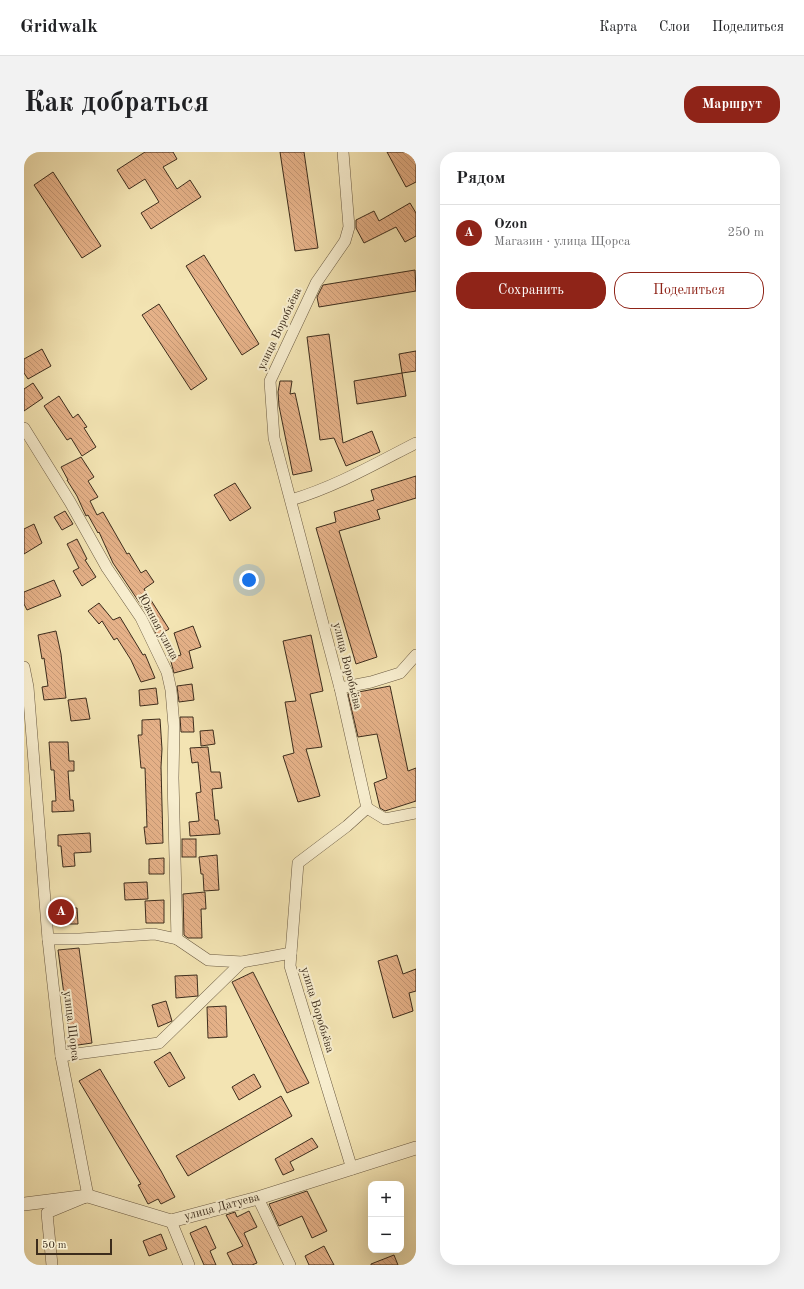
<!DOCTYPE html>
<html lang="ru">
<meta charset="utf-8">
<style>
:root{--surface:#fff;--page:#f2f2f2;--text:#202124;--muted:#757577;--line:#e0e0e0;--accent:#8f2418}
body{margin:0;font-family:"Old Standard TT",serif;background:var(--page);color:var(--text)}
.controls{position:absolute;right:12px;bottom:12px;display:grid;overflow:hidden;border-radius:8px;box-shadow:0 4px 16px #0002}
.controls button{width:36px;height:36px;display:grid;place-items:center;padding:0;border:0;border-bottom:1px solid var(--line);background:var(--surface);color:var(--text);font:20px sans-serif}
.scale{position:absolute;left:12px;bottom:10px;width:76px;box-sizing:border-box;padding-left:4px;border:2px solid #3c2c1c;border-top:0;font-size:11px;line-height:14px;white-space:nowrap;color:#3c2c1c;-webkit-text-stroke:3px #f7edce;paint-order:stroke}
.you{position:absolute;left:225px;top:428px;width:14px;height:14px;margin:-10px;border:3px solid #fff;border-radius:50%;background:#1a73e8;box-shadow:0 0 0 6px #1a73e833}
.badge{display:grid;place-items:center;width:26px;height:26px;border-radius:50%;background:var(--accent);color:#fff;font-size:13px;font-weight:700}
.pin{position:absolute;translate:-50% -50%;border:2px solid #fff;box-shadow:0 1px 4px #0006}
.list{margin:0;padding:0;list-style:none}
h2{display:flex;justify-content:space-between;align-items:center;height:52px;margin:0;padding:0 16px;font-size:17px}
h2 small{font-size:13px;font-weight:400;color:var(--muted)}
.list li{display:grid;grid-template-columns:26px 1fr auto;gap:12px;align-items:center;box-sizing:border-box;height:56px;padding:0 16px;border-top:1px solid var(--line)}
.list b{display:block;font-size:15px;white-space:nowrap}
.list p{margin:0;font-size:13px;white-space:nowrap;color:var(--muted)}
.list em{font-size:13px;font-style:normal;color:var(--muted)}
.actions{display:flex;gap:8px;padding:12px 16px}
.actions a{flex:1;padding:9px 0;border:1px solid var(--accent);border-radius:16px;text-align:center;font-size:14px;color:var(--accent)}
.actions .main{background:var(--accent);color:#fff}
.map{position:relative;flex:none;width:392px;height:1113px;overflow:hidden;border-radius:16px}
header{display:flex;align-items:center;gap:24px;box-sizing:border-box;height:56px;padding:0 20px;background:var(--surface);border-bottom:1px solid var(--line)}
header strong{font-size:19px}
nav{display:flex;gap:22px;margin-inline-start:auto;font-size:14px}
.intro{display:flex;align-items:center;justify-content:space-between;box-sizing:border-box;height:96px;padding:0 24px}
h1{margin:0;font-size:28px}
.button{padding:10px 18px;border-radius:16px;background:var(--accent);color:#fff;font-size:14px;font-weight:700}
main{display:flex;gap:24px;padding:0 24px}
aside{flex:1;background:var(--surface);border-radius:16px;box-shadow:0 4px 16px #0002}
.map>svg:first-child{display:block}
.building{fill:url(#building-back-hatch);stroke:#3c2c1c}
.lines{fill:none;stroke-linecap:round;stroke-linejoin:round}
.minor-casing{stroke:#6a5a42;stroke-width:12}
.tertiary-casing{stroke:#6a5a42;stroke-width:14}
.minor{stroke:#f7edce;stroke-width:11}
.tertiary{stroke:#f7edce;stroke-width:13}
.labels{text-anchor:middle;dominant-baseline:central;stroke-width:4;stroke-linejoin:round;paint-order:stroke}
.street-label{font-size:12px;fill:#3c2c1c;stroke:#f7edce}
</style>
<header>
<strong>Gridwalk</strong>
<nav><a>Карта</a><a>Слои</a><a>Поделиться</a></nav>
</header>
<div class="intro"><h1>Как добраться</h1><a class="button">Маршрут</a></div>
<main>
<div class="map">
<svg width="392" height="1113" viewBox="0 0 392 1113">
<defs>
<pattern id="building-back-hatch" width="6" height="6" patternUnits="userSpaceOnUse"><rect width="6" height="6" fill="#e5b188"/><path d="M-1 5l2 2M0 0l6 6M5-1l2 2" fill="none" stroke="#c59875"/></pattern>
</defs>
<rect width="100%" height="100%" fill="#f3e4b3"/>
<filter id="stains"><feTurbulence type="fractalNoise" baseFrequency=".005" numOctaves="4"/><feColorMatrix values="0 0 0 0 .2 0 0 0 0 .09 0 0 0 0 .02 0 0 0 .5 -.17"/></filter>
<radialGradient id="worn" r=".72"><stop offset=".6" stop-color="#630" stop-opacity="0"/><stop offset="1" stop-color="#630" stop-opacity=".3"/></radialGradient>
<g class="building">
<polygon points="121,0 149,0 153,7 139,15 153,37 166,28 177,45 127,77 117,61 135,50 121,27 105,37 93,18"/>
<polygon points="256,0 280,0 294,96 271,99"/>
<polygon points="363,0 386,0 392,11 392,30 382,35"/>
<polygon points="29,20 77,94 58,106 10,33"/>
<polygon points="386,51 392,61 392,84 381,90 372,75 340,91 332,76 332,68 350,59 355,69"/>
<polygon points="180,103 235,192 218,203 162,114"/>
<polygon points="391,118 392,139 295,155 293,145 299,133"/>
<polygon points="135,152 183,227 167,238 118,163"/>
<polygon points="305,182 319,291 348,279 356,300 322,314 310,286 296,288 283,185"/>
<polygon points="18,197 27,214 4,227 0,221 0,207"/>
<polygon points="392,199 392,219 378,221 375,202"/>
<polygon points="378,221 382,244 333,252 330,229"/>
<polygon points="256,229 268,229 266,242 271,241 288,319 269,323 255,254 254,240"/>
<polygon points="9,231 19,246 0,259 0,237"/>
<polygon points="35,244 49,266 54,262 63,275 60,276 72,295 58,304 47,286 43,288 20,254"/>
<polygon points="57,305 70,325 64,329 74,345 66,349 73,363 79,360 103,402 105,401 117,421 122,418 130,430 120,437 145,477 133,484 123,462 89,411 75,380 74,381 64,363 62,364 53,344 43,328 44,328 37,315"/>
<polygon points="392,324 392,346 353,358 356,367 315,379 353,505 332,512 292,376 312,370 310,360 350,348 347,338"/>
<polygon points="211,331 227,356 206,369 190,343"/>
<polygon points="41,359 49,372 38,378 30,365"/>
<polygon points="10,372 18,391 0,402 0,377"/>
<polygon points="53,387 63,407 61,408 72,425 58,434 49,419 55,416 43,392"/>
<polygon points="30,428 37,444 3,458 0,452 0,440"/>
<polygon points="75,451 89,468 96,465 119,503 121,502 131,526 117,530 107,508 93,486 90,488 78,469 75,472 64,459"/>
<polygon points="169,474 177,495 165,499 169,516 150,521 146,506 157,503 150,481"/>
<polygon points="32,479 37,502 42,546 20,548 18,535 24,534 20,506 18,507 14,483"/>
<polygon points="287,483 299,539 286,542 298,595 282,597 296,644 274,650 259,604 270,601 261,550 272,549 259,489"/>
<polygon points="168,532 170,548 155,550 153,534"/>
<polygon points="366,534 384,619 392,616 392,649 361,659 356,656 350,631 363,626 353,582 334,585 324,542"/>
<polygon points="132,536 134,552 116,554 115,538"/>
<polygon points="62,546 66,567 47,569 44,548"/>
<polygon points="156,565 169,565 170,580 157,580"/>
<polygon points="136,567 138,597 137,615 139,691 122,692 120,675 123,675 121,616 117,616 114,583 118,583 118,568"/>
<polygon points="189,578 191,592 177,594 176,579"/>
<polygon points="25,590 44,590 45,609 50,609 50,619 44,619 46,648 49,648 50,659 28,660 28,649 32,649 30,618 27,618"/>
<polygon points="184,595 187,620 196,620 198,636 188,637 191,668 194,668 196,682 166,684 165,670 175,669 172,641 177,640 174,610 168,611 166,596"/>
<polygon points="66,681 67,700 50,701 51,714 39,715 37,694 34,694 34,683"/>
<rect x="158" y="687" width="14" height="18"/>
<polygon points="193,703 195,738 180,739 179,722 177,722 175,705"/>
<polygon points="140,706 140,722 125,722 125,707"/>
<polygon points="123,730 124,747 101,748 100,731"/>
<polygon points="181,740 182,757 177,757 178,786 164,786 160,783 159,742"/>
<polygon points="140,748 140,771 122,771 121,749"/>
<polygon points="40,756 53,756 54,772 40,772"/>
<polygon points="55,796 68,891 47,894 34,798"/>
<polygon points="373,803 379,822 392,817 392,839 385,841 389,859 369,866 354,809"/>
<polygon points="229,820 285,931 263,941 208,830"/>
<polygon points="173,823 174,844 152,846 151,824"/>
<polygon points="142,849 148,869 134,875 128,853"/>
<polygon points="202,854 203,885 184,886 183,855"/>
<polygon points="146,900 161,926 145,935 130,910"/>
<polygon points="76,917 137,1019 151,1045 137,1052 134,1047 124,1052 114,1033 117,1032 55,929"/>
<polygon points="230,922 237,935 215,948 208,935"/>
<polygon points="257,944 268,964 164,1024 152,1004"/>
<polygon points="288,986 294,995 266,1010 270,1018 259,1023 251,1007"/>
<polygon points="283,1039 303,1079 288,1086 278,1064 255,1074 245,1052"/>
<polygon points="225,1059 233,1075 220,1081 233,1111 228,1113 209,1113 203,1101 219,1094 202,1063 211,1060 213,1065"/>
<polygon points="182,1074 192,1096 186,1099 192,1113 180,1113 166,1081"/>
<polygon points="137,1082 143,1097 125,1104 119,1089"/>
<polygon points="300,1094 310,1113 285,1113 281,1104"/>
<polygon points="370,1103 374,1113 347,1113 347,1112"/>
</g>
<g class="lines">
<defs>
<g id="minor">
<polyline points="319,0 325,75 321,89 292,131 246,229 250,286 316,536 343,656 323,674 274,711 266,814 328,1017"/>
<polyline points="0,276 46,350 83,416 117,466 143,520 147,538 150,574 149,626 153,787"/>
<path d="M 267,348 C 311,335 351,312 392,291"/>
<polyline points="0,515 4,535 24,787 37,904 64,1044 23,1061 28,1113"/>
<polyline points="316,536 347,530 376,521 392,503"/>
<polyline points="343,656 361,667 392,661"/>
<polyline points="24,787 56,787 130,782 153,787 184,808 218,810 267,801"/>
<polyline points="37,904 135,891 218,810"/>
<polyline points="234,1046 266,1113"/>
<polyline points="147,1069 165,1113"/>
</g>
<polyline id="tertiary" points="0,1052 64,1044 147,1069 234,1046 392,996"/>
</defs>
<use href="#minor" class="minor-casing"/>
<use href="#tertiary" class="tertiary-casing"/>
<use href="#minor" class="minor"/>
<use href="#tertiary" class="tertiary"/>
</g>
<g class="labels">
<g class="street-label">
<text transform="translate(256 177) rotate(-65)">улица Воробьёва</text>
<text transform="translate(134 475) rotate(62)">Южная улица</text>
<text transform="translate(323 514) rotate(76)">улица Воробьёва</text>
<text transform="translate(293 858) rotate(73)">улица Воробьёва</text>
<text transform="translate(47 874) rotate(83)">улица Щорса</text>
<text transform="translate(198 1055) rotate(-15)">улица Датуева</text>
</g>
</g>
<rect width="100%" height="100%" filter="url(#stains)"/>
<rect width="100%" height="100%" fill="url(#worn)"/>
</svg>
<div class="controls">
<button>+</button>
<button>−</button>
</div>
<div class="scale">50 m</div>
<div class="you"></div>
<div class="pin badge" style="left:37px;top:760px">A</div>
</div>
<aside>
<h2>Рядом<small></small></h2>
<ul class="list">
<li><span class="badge">A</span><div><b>Ozon</b><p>Магазин · улица Щорса</p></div><em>250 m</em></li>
</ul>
<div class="actions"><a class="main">Сохранить</a><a>Поделиться</a></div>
</aside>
</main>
